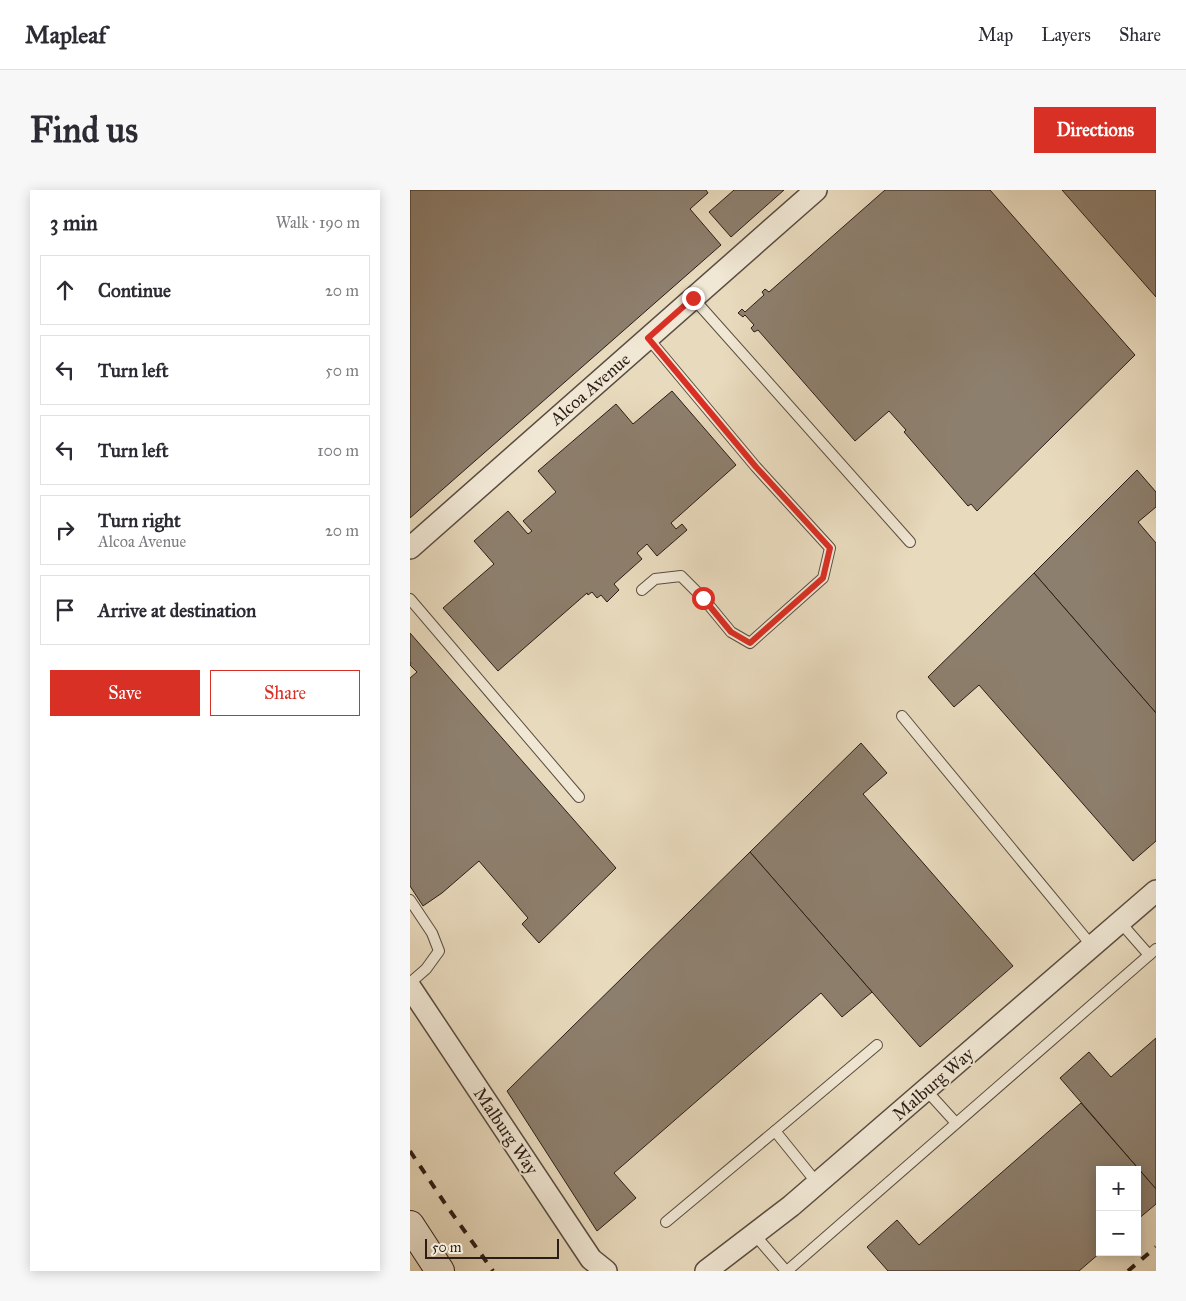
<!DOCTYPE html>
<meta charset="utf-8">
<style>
:root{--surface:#fff;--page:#f7f7f7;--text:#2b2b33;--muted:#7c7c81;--line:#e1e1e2;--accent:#d93025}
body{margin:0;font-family:"IM FELL Great Primer",serif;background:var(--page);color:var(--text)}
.controls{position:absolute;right:15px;bottom:15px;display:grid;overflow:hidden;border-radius:0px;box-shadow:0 2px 12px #0003}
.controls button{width:45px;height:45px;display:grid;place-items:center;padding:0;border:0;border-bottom:1px solid var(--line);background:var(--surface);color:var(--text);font:25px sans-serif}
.scale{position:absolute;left:15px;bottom:12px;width:134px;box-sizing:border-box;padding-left:5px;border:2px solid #2b1c16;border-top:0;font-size:14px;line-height:18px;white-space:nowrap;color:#2b1c16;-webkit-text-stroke:4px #f0e7d4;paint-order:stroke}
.stop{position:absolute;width:15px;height:15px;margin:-11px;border:4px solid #d93025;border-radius:50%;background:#fff}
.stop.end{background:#d93025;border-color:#fff;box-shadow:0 1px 5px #0008}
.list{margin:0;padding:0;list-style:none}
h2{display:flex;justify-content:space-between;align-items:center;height:65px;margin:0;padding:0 20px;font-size:21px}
h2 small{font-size:16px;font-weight:400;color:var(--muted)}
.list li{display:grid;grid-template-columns:32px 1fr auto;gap:15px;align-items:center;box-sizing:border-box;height:70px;margin:0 10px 10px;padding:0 10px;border:1px solid var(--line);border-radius:0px}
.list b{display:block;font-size:19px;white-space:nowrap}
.list p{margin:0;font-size:16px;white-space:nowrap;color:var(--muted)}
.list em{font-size:16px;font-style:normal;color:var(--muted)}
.actions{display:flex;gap:10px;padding:15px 20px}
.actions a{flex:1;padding:11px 0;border:1px solid var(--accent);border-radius:0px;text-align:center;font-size:18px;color:var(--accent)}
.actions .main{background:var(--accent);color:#fff}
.icon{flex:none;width:28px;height:28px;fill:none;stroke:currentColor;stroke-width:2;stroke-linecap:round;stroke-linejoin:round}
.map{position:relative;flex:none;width:746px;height:1081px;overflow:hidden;border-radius:0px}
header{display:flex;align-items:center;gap:30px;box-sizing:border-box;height:70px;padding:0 25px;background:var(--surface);border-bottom:1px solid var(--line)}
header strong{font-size:24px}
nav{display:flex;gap:28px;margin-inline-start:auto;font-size:18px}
.intro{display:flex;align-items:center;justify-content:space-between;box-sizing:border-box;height:120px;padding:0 30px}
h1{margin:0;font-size:35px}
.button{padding:12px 22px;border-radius:0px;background:var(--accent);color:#fff;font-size:18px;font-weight:700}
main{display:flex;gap:30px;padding:0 30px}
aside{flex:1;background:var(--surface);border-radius:0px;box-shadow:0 2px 12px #0003}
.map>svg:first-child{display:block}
.building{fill:#8d7f6d;stroke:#2b1c16}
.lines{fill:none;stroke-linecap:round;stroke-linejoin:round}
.lane-casing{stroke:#5a4c40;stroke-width:12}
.street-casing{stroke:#5a4c40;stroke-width:24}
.secondary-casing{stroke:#2b1c16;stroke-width:30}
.lane{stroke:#f0e7d4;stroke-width:10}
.street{stroke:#f0e7d4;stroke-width:21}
.secondary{stroke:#f0e7d4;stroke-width:28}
.rail{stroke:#2b1c16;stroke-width:4;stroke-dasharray:9 9;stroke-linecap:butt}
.route{stroke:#d93025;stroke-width:6}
.labels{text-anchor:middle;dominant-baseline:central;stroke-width:4;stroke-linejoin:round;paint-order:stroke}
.street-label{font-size:18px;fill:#2b1c16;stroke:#f0e7d4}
</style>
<header>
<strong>Mapleaf</strong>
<nav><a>Map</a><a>Layers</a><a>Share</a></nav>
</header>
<div class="intro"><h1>Find us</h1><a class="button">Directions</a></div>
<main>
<aside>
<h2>3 min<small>Walk · 190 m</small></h2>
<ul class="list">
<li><svg class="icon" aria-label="ahead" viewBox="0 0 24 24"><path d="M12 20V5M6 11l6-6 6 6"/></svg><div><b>Continue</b></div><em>20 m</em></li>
<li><svg class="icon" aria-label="left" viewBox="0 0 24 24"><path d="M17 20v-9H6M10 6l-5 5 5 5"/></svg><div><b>Turn left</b></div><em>50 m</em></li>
<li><svg class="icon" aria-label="left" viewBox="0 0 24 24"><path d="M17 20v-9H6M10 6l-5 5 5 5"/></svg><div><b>Turn left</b></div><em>100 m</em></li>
<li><svg class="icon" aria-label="right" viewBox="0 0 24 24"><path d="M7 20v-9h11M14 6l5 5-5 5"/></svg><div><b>Turn right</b><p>Alcoa Avenue</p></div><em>20 m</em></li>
<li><svg class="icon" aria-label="arrive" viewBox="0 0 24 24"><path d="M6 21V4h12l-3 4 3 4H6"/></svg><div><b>Arrive at destination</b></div></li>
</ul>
<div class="actions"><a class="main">Save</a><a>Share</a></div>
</aside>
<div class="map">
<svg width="746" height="1081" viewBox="0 0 746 1081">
<rect width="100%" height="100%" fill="#e8dabd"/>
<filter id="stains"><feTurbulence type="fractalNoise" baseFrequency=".004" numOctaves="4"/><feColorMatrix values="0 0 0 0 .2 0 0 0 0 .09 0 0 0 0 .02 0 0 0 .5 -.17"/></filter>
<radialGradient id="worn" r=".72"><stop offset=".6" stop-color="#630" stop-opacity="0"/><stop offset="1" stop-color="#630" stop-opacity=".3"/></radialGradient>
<g class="building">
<polygon points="0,0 296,0 298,3 280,19 311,55 0,328"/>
<polygon points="324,0 374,0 321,47 299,22"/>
<polygon points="475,0 580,0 725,165 567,321 561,314 558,316 494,242 496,240 479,221 445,251 348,140 344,142 341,138 344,135 335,125 333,127 328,123 332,119 335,122 354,105 352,102 355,99 359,102"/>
<polygon points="652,0 746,0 746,107"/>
<polygon points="262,201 326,275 261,333 266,339 272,334 277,340 247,366 237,354 227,363 232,369 204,394 209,400 197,412 191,405 187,408 182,402 178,405 177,403 88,481 33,418 84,374 64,351 98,321 118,344 122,341 113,331 146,302 128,281 206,214 223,234"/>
<polygon points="727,280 746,302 746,317 728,332 746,353 746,523 624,383"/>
<polygon points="624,383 746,523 746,651 723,671 569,495 544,517 518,487"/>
<polygon points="0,443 206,678 129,753 112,734 118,728 69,671 32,703 13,716 0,696 0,488 7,482 0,475 1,473 0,472"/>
<polygon points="451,553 477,583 453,604 603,776 510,857 340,662"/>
<polygon points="340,662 462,802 432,827 411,803 204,983 226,1008 187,1041 97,901"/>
<polygon points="746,848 746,999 650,888 679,862 701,887"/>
<polygon points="671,913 746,999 746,1014 727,1030 727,980 690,980 691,1062 669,1081 478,1081 457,1057 487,1030 509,1055"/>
</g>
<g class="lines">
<defs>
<g id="lane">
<polyline points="283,108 500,352"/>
<polyline points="232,400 245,389 271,386 293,408 321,442 340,453 413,388 420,358 346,277 238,148"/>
<polyline points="0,409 169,607"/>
<polyline points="492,526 682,756"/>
<polyline points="0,710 22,743 29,761 16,779 0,793"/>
<polyline points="710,732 739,765"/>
<polyline points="516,900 546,933"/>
<polyline points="407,993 365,941 467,855"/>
<polyline points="256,1032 365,941"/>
<polyline points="344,1044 376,1081"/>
<polyline points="377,1081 746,759"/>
</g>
<g id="street">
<polyline points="0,358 406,0"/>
<polyline points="0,797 181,1069 196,1081"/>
<polyline points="296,1081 381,1016 746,701"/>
</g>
<polyline id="secondary" points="0,1035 30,1081"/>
</defs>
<use href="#lane" class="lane-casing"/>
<use href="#street" class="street-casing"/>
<use href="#secondary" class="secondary-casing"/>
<use href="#lane" class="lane"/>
<use href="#street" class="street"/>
<use href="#secondary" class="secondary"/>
<g class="rail">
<polyline points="0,961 36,1015 83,1081"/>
<polyline points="718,1081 746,1057"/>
</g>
</g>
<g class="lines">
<polyline class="route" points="283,108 238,148 346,277 420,358 413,388 340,453 321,442 293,408"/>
</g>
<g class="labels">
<g class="street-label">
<text transform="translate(180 199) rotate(-41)">Alcoa Avenue</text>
<text transform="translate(523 894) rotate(-41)">Malburg Way</text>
<text transform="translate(96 941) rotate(56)">Malburg Way</text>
</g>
</g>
<rect width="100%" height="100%" filter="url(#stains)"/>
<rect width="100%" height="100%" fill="url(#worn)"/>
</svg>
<div class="controls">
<button>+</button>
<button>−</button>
</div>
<div class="scale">50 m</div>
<div class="stop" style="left:293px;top:408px"></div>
<div class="stop end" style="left:283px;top:108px"></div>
</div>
</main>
